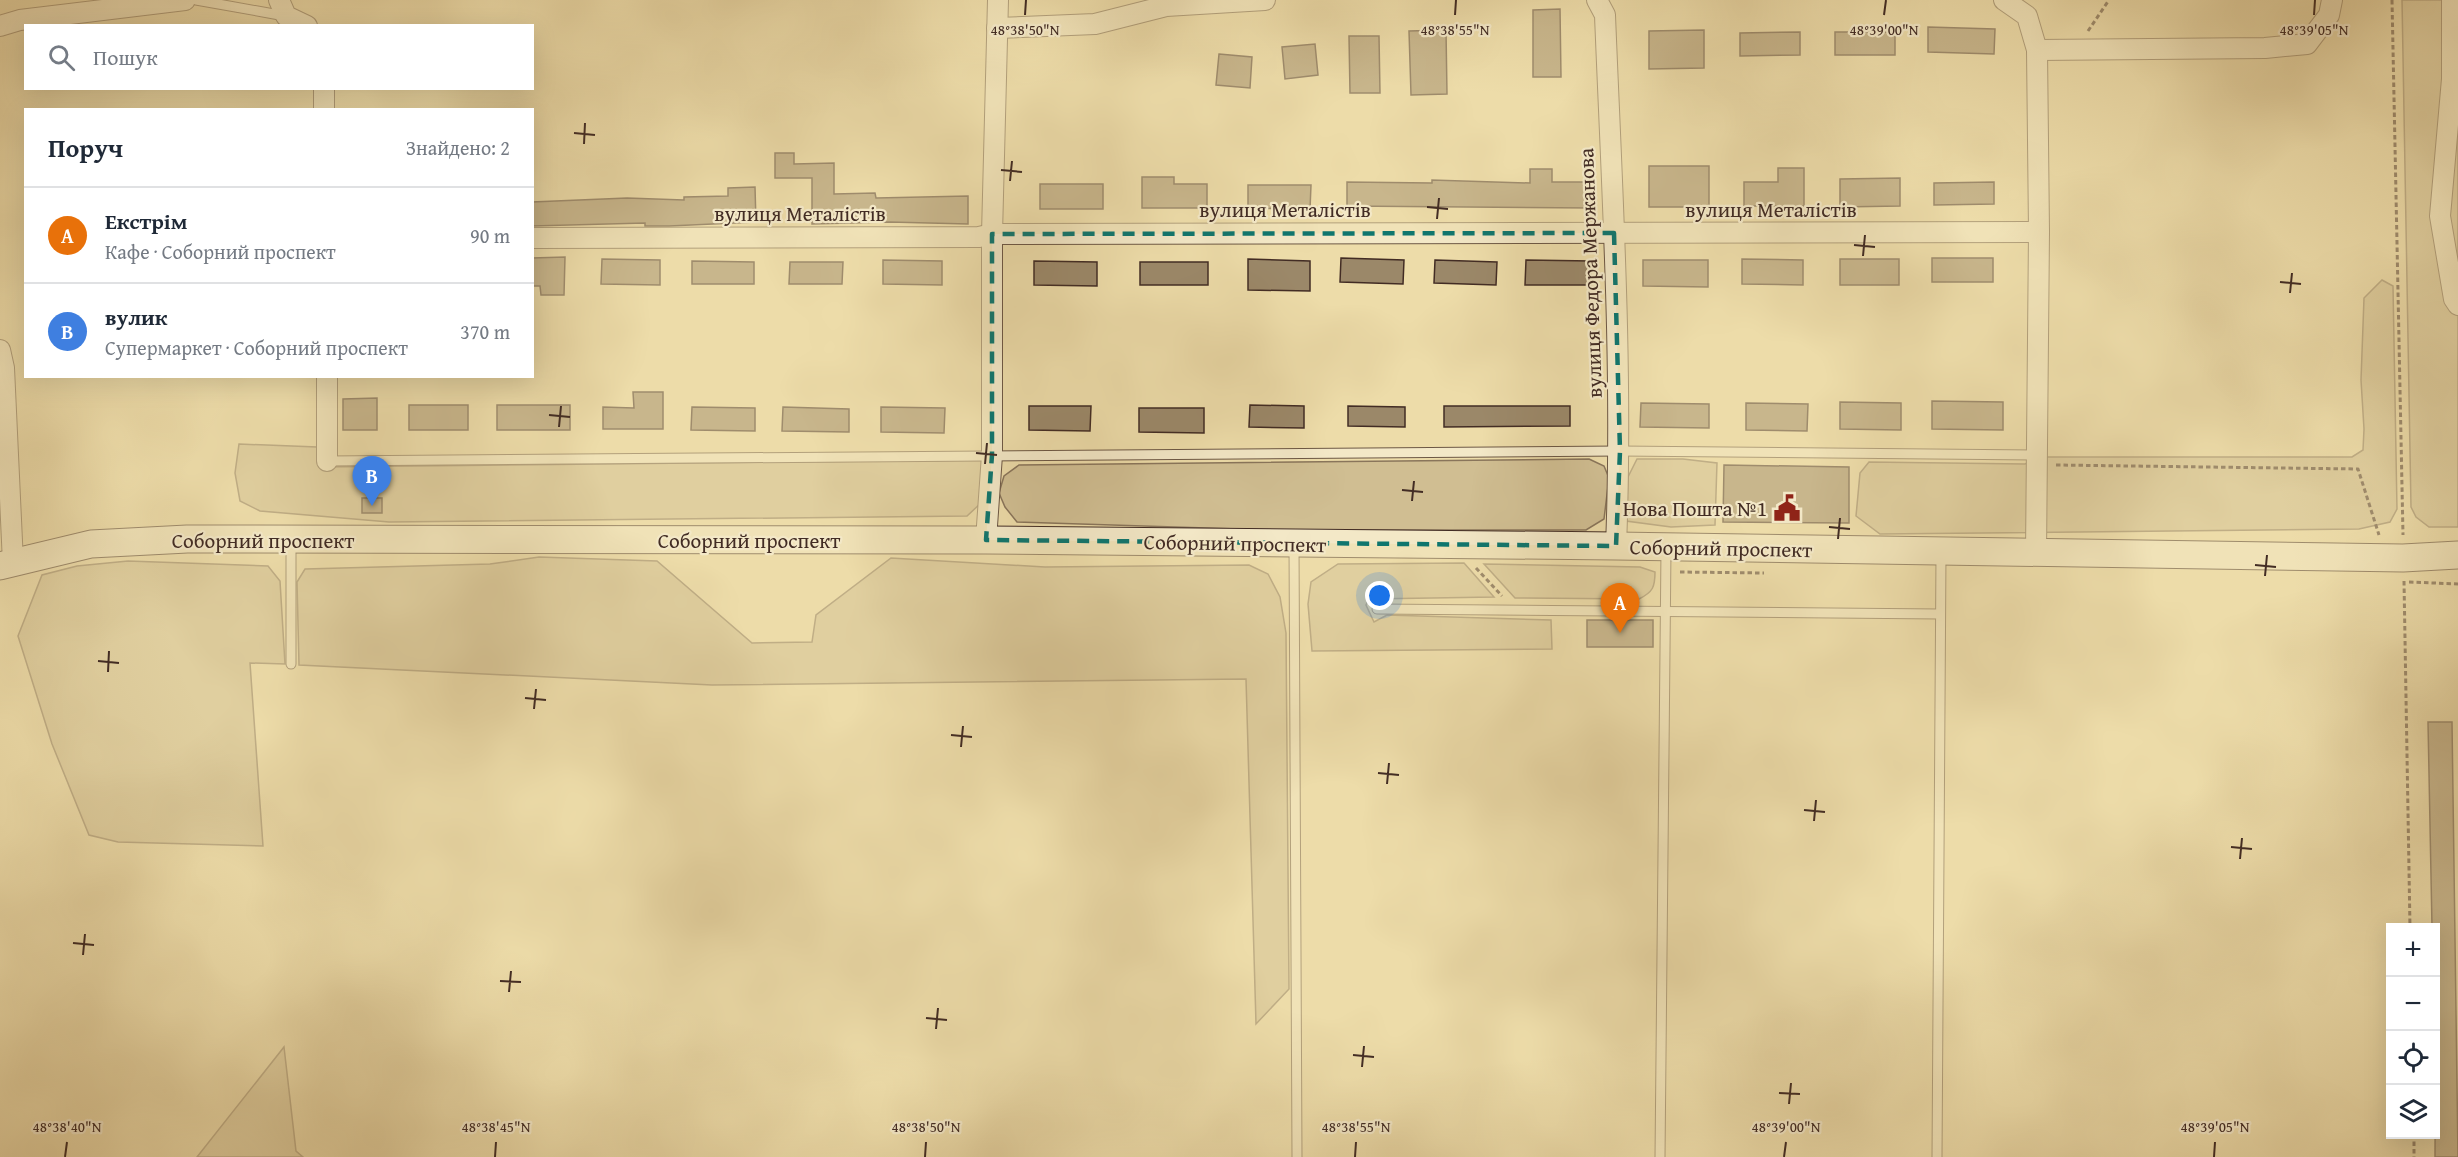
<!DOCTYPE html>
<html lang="uk">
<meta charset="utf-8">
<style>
:root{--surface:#fff;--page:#f6f6f7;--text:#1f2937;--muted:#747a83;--line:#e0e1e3;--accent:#db2777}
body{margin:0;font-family:"Gentium Book Plus",serif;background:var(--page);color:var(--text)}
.controls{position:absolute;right:18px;bottom:18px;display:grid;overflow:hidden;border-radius:0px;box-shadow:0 6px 24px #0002}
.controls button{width:54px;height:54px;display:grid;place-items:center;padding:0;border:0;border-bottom:2px solid var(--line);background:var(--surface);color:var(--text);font:30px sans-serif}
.you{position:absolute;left:1380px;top:596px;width:21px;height:21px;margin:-15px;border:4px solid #fff;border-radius:50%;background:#1a73e8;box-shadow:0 0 0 9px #1a73e833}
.badge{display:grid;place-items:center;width:39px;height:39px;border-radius:50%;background:var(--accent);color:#fff;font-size:20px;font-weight:700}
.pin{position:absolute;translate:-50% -50px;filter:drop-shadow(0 2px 3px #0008)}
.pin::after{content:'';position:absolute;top:32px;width:21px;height:18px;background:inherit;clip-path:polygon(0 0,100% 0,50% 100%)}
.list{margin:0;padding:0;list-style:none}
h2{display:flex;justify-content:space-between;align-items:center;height:78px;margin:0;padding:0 24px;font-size:26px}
h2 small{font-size:20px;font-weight:400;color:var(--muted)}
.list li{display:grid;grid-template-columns:39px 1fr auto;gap:18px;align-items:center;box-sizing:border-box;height:96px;padding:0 24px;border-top:2px solid var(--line)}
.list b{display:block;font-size:22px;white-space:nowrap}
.list p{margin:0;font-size:20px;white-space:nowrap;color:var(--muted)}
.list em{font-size:20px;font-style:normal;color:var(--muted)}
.icon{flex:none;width:33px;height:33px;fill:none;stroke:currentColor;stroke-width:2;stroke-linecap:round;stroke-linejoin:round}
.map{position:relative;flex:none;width:2458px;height:1157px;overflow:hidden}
.search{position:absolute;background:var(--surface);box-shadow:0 6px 24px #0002;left:24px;top:24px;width:510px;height:66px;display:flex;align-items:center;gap:15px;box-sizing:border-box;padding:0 21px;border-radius:0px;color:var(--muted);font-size:22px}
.panel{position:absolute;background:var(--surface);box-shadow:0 6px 24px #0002;left:24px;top:108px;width:510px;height:270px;border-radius:0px}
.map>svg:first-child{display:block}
.green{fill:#d0be92;stroke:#89755b;stroke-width:1.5}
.building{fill:#9b8869;stroke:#422c24;stroke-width:1.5}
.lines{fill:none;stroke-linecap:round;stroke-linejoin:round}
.service-casing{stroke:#6d5845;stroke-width:11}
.minor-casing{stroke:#6d5845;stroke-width:22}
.secondary-casing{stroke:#422c24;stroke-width:29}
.path{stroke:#422c24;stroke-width:3;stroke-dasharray:4.5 3;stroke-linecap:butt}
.service{stroke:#f3e8c7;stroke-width:9}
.minor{stroke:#f3e8c7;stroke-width:20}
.secondary{stroke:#f3e8c7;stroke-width:27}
.marked{fill:none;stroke:#0f766e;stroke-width:4.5;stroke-dasharray:12 8;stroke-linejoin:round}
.ticks{fill:none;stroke:#422c24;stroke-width:2}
.labels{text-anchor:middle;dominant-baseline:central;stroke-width:4.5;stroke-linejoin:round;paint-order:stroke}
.street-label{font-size:21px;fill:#422c24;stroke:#f3e8c7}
.poi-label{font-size:21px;fill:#422c24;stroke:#f3e8c7;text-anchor:end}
.ticks-label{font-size:15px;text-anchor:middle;fill:#422c24;stroke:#f3e8c7;stroke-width:4.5;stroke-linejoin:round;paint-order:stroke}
</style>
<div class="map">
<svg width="2458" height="1157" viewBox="0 0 2458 1157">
<rect width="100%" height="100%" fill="#eddca9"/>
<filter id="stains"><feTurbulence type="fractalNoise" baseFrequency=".00333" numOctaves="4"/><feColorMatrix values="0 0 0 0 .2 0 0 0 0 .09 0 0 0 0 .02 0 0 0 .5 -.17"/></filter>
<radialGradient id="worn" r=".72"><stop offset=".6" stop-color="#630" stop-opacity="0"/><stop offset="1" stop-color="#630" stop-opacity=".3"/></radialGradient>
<g class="green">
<polygon points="2402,0 2458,0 2458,527 2429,527 2416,517 2411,507"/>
<polygon points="2382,280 2393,286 2397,509 2390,522 2359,529 1880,534 1856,516 1860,473 1869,462 2025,464 2042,457 2352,457 2363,450 2364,429 2361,380 2364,298"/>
<polygon points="239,444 317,447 319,467 984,460 981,503 967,516 389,522 260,511 240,501 235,473"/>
<polygon points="1589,459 1604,466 1609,478 1604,519 1586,530 1270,530 1017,522 1005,507 999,493 1004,476 1019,465"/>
<polygon points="1637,459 1683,459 1717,463 1715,525 1671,527 1626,521 1628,477"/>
<polygon points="539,557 657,561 752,643 812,642 816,615 891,558 1045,567 1249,565 1268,574 1280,597 1286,633 1289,989 1256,1024 1246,679 712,685 299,665 297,582 305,569 490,564"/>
<polygon points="128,561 268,566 280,581 285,664 250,663 263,846 118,842 89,835 52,744 18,636 42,575 77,566"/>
<polygon points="1464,563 1494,597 1369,599 1366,605 1374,622 1387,615 1551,620 1552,649 1312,651 1308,604 1311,582 1338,564"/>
<path d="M 1484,564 L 1640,567 L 1655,572 C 1655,587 1653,592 1639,599 L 1515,598 Z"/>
<polygon points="284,1047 296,1151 303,1157 197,1157"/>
</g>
<g class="building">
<polygon points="1560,9 1561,77 1533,77 1533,10"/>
<polygon points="1928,27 1995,29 1994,54 1928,52"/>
<polygon points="1446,30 1447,94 1411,95 1409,31"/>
<polygon points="1704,30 1704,68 1649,69 1649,31"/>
<polygon points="1800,32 1800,55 1740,56 1740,33"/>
<rect x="1835" y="32" width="60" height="23"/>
<polygon points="1349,36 1379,36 1380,93 1350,93"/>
<polygon points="1315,44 1318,75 1285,79 1282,47"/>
<polygon points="1219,54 1252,57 1250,88 1216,85"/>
<polygon points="775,153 794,153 794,164 834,163 834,194 875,193 876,198 968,196 968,224 889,222 812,224 812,178 775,178"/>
<rect x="1649" y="166" width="60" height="41"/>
<polygon points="1778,168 1804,168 1804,206 1744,206 1744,182 1778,182"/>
<polygon points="1530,169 1552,169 1552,182 1593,182 1592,208 1347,206 1347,182 1432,183 1432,180 1530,183"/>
<polygon points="1142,177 1174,177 1174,184 1207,184 1207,208 1142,208"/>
<polygon points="1900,178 1900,206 1840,207 1840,179"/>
<polygon points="1994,182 1994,204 1934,205 1934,183"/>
<rect x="1040" y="184" width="63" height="25"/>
<polygon points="1248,185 1311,185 1310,209 1248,208"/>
<polygon points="755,187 756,222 669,226 645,226 645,223 532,226 532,202 627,198 684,200 684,197 728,196 728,188"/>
<polygon points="565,257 564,295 541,295 540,286 532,286 532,258"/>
<polygon points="1341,258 1404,260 1403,284 1340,282"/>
<rect x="1932" y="258" width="61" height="24"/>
<polygon points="602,259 660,260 660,285 601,284"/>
<polygon points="1248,259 1310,261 1310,291 1248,290"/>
<polygon points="1742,259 1803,260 1803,285 1742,284"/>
<rect x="1840" y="259" width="59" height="26"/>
<polygon points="883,260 942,261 942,285 883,284"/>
<polygon points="1435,260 1497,262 1496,285 1434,283"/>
<polygon points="1526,260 1591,261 1591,285 1525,285"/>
<polygon points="1643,260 1708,260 1708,287 1643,286"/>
<polygon points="692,261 754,262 754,284 692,284"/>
<polygon points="1034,261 1097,262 1097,286 1034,285"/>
<polygon points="790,262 843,262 842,284 789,284"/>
<rect x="1140" y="262" width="68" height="23"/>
<polygon points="633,392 663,392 663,429 603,429 603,407 634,408"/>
<polygon points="377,398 377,430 343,430 343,399"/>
<polygon points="1932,401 2003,402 2003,430 1932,429"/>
<polygon points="1840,402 1901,403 1901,430 1840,429"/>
<polygon points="1641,403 1709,404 1709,428 1640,427"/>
<polygon points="1746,403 1808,404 1807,431 1746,430"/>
<rect x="409" y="405" width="59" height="25"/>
<rect x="497" y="405" width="73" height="25"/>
<polygon points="1250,405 1304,406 1304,428 1249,427"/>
<polygon points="1029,406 1091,406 1090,431 1029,430"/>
<polygon points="1348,406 1405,407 1405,427 1348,426"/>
<polygon points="1444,406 1570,406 1570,426 1444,427"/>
<polygon points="692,407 755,408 755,431 691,430"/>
<polygon points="783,407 849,409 849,432 782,431"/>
<polygon points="881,407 945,408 944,433 881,432"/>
<polygon points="1139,408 1204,408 1204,433 1139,432"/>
<polygon points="1724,465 1849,467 1849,523 1723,522"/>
<rect x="362" y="498" width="20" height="15"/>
<rect x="1587" y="620" width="66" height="27"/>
<polygon points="2428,722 2452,722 2458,1157 2435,1157 2436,927 2432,927"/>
</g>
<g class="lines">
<defs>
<g id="service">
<polyline points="196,0 285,16"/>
<polyline points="327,461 1620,451 2037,455"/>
<polyline points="291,541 291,664"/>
<polyline points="1294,544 1297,1157"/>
<polyline points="1377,609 1940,614"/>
<polyline points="1660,1157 1666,549"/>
<polyline points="1937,1157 1941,554"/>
</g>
<g id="minor">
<polyline points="279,0 286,16 307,26"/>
<path d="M 1597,0 L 1605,15 C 1612,192 1623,369 1616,546"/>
<polyline points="2004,0 2027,16 2037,50 2039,232 2036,553"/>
<polyline points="2452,0 2452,79 2440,216 2454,299 2458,305"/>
<polyline points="0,26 20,20 185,0"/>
<polyline points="997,28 1095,24 1166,6 1265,0"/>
<polyline points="2037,50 2265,48 2307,44 2329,15 2332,0"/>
<polyline points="324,88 324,110"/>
<polyline points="532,238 979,237 992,234 2039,232"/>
<polyline points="0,350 4,368 13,563"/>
<polyline points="327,461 327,376"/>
<polyline points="986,540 992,455 992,234 998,0"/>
</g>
<polyline id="secondary" points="0,566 91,544 187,539 986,540 1616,546 2403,558 2458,555"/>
</defs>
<use href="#service" class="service-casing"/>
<use href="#minor" class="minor-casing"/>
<use href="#secondary" class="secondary-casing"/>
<g class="path">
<polyline points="2392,0 2403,535"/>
<polyline points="2088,31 2109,0"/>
<polyline points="2056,465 2358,469 2379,535"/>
<polyline points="1476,568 1502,596"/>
<polyline points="1680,572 1764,573"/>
<polyline points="2404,581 2410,928"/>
<polyline points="2409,582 2458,584"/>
<polyline points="2414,1134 2414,1157"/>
</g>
<use href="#service" class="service"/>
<use href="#minor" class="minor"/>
<use href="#secondary" class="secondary"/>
</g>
<path d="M0 0H2458V1157H0ZM 1614,233 L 1620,451 L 1616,546 L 986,540 L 992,455 L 992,234 Z" fill="#eddca9" fill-opacity=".55" fill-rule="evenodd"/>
<path class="marked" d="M 1614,233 L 1620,451 L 1616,546 L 986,540 L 992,455 L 992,234 Z"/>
<path class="ticks" d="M 1025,15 L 1026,0M 1455,15 L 1456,0M 1884,15 L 1886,0M 2314,15 L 2315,0M 574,133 L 595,135M 584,144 L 585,123M 1001,170 L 1022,172M 1010,181 L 1012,161M 1427,207 L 1448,209M 1437,219 L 1439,198M 1854,245 L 1875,247M 1863,256 L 1865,235M 2280,282 L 2301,284M 2290,293 L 2292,273M 549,415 L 570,417M 559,427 L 561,406M 976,453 L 997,455M 985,464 L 987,443M 1402,490 L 1423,492M 1412,501 L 1414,481M 1829,527 L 1850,529M 1838,539 L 1840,518M 2255,565 L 2276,567M 2265,576 L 2267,555M 98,661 L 119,663M 108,672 L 109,651M 525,698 L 546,700M 534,709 L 536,689M 951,735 L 972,737M 961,747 L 963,726M 1378,773 L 1399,775M 1387,784 L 1389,763M 1804,810 L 1825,812M 1814,821 L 1816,800M 2231,847 L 2252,849M 2240,859 L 2242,838M 73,943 L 94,945M 83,955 L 85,934M 500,981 L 521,982M 509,992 L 511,971M 926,1018 L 947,1020M 936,1029 L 938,1008M 1353,1055 L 1374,1057M 1362,1067 L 1364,1046M 1779,1093 L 1800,1094M 1789,1104 L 1791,1083M 65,1157 L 67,1142M 495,1157 L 496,1142M 925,1157 L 926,1142M 1355,1157 L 1356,1142M 1784,1157 L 1786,1142M 2214,1157 L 2215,1142"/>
<defs>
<symbol id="civic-bare" viewBox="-9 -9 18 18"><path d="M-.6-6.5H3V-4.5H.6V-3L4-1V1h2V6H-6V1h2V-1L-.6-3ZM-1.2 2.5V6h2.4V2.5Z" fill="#8f2418" stroke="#f3e8c7" stroke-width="2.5" paint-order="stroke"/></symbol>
</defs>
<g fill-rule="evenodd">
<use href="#civic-bare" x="1768" y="489" width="38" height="38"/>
</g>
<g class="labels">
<g class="street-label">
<text x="1285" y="209">вулиця Металістів</text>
<text x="1771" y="209">вулиця Металістів</text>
<text x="800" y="213">вулиця Металістів</text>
<text transform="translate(1590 273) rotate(-92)">вулиця Федора Мержанова</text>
<text x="263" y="540">Соборний проспект</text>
<text x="749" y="540">Соборний проспект</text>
<text transform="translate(1235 543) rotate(1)">Соборний проспект</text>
<text transform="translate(1721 548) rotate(1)">Соборний проспект</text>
</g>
<g class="poi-label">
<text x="1767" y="508">Нова Пошта №1</text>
</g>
</g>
<g class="ticks-label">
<text x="1025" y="35">48°38'50"N</text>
<text x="1455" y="35">48°38'55"N</text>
<text x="1884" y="35">48°39'00"N</text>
<text x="2314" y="35">48°39'05"N</text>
<text x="67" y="1132">48°38'40"N</text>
<text x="496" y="1132">48°38'45"N</text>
<text x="926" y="1132">48°38'50"N</text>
<text x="1356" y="1132">48°38'55"N</text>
<text x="1786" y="1132">48°39'00"N</text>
<text x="2215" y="1132">48°39'05"N</text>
</g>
<rect width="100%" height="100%" filter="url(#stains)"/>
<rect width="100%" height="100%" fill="url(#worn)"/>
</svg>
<div class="controls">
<button>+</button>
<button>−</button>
<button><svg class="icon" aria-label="locate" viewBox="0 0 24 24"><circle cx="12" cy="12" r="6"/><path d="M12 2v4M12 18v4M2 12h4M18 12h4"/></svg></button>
<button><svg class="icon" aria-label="layers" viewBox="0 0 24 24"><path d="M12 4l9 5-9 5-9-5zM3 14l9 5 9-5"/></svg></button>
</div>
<div class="you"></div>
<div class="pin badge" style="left:1620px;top:633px;background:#e8710a">A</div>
<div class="pin badge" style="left:372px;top:506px;background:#3f7fe0">B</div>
<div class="search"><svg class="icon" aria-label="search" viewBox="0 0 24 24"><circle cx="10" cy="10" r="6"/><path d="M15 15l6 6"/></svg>Пошук</div>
<section class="panel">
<h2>Поруч<small>Знайдено: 2</small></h2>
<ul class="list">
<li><span class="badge" style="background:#e8710a">A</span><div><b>Екстрім</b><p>Кафе · Соборний проспект</p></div><em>90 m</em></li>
<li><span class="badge" style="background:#3f7fe0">B</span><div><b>вулик</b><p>Супермаркет · Соборний проспект</p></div><em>370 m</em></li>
</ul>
</section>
</div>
